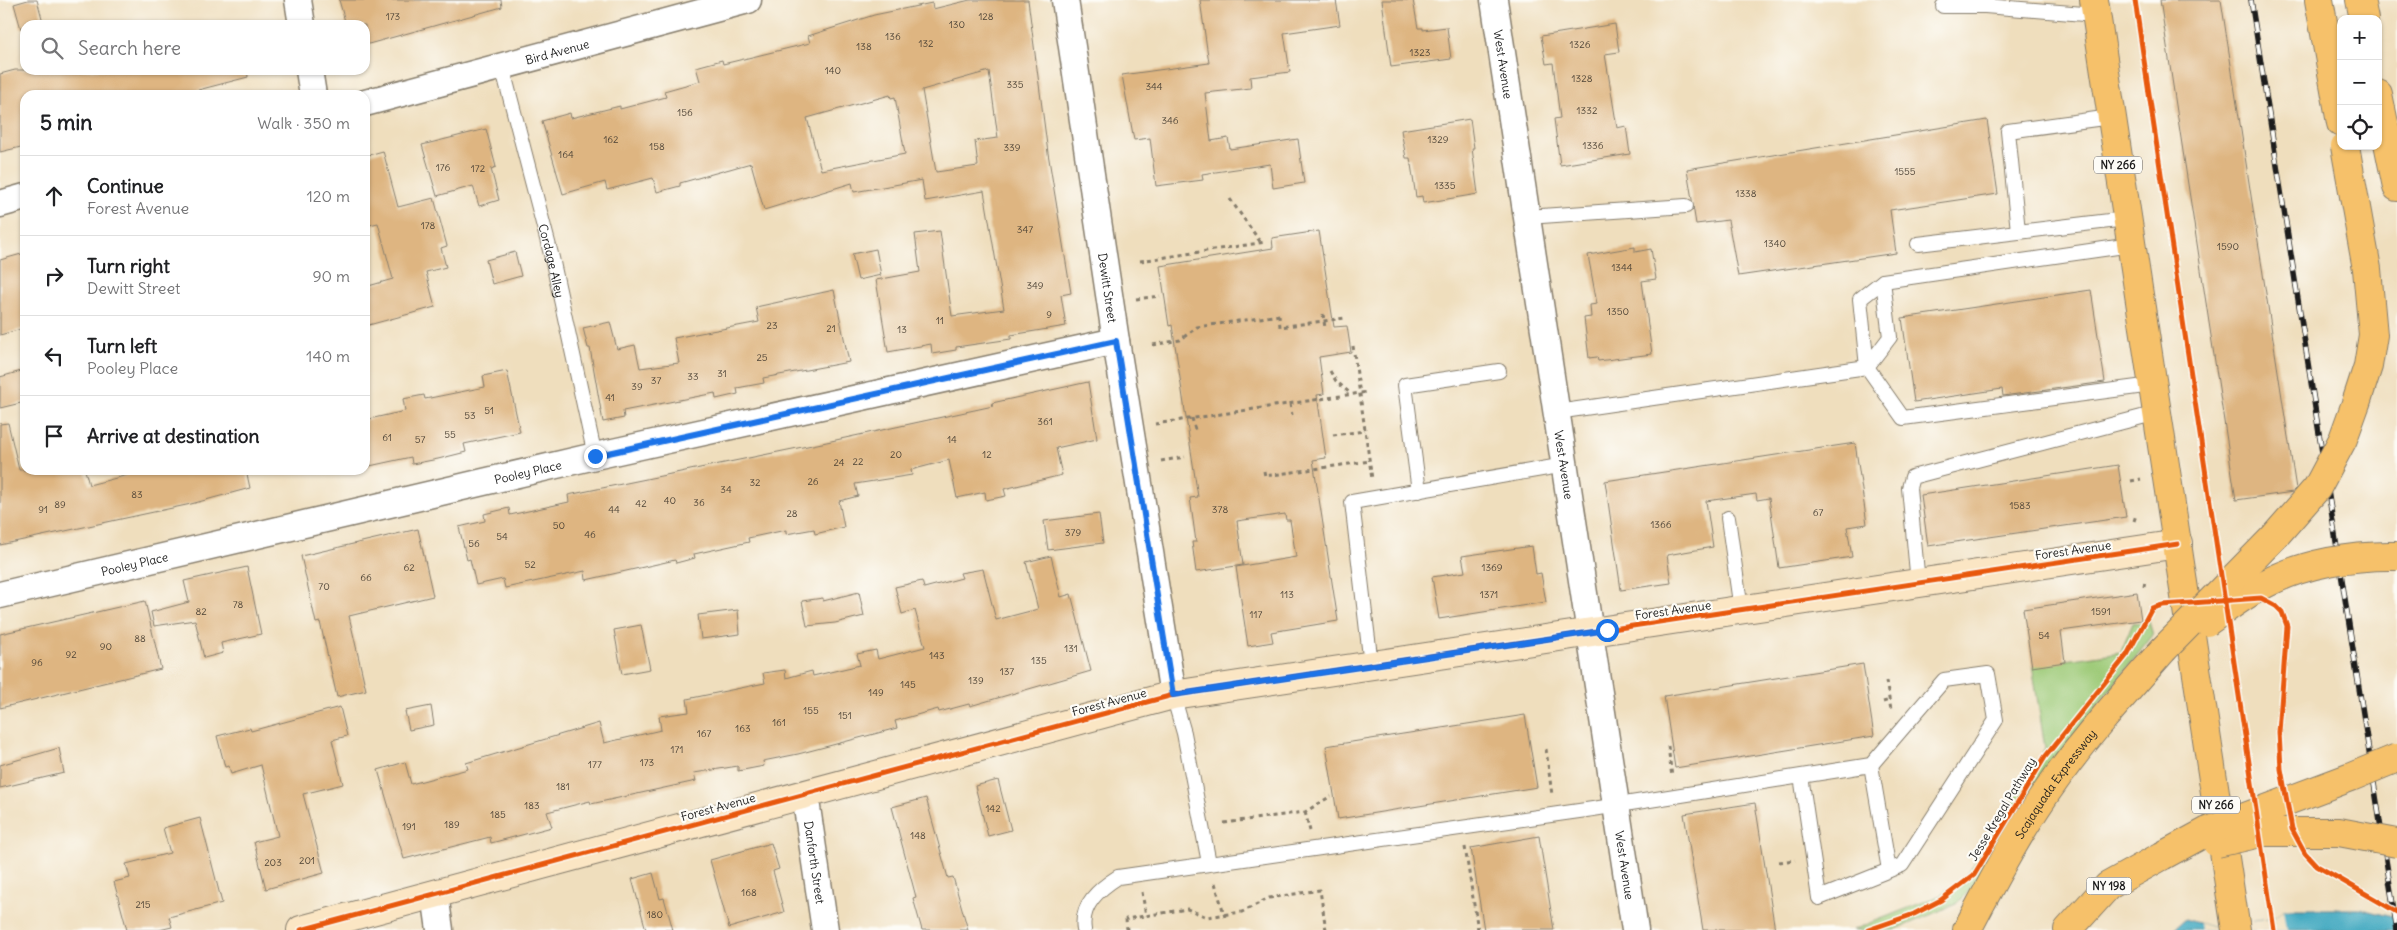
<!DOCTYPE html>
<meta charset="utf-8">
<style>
:root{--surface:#fff;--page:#f6f6f6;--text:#202124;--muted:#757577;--line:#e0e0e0}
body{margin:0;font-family:Delius,sans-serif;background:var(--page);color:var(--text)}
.controls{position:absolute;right:15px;top:15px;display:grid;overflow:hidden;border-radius:10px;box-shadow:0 1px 4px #0004}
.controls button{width:45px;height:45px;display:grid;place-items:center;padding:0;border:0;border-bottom:1px solid var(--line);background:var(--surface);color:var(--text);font:25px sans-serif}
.stop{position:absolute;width:15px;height:15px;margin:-11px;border:4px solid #1a73e8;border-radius:50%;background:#fff}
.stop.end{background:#1a73e8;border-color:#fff;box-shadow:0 1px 5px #0008}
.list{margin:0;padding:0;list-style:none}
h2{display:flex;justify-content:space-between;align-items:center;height:65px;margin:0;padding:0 20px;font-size:21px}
h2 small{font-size:16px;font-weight:400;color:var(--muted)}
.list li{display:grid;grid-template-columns:32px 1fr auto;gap:15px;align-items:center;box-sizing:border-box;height:80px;padding:0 20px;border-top:1px solid var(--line)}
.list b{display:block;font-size:19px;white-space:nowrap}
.list p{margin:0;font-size:16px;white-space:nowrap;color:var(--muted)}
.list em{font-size:16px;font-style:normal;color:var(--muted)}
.icon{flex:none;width:28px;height:28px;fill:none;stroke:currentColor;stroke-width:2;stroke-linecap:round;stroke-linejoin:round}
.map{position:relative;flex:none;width:2397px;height:930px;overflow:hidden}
.search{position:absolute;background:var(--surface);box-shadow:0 1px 4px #0004;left:20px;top:20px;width:350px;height:55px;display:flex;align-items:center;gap:12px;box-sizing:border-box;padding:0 18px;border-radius:15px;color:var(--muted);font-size:19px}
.panel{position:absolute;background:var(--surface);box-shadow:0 1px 4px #0004;left:20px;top:90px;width:350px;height:385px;border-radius:15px}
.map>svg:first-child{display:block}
.green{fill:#9fcb79;stroke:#5e744a}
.water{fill:#40a8c0;stroke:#2e626e}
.pier{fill:#efdebd}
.building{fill:#deb581;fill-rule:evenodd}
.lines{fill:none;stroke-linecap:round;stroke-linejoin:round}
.lane-casing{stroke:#867d6c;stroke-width:16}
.street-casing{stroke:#867d6c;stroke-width:29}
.secondary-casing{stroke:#867d6c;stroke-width:30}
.primary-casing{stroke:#867d6c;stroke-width:30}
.highway-casing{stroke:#867d6c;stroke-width:30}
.path{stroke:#867d6c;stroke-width:3;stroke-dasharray:4 4;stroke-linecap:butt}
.lane{stroke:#fff;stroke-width:14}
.street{stroke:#fff;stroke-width:26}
.secondary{stroke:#fbe6c4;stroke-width:28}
.primary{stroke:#f6c16b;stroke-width:28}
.highway{stroke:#f6c16b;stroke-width:28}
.rail-casing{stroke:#1c1c1c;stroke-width:5.5}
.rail{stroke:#fdfcf7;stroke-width:4;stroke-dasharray:11;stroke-linecap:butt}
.highway-bridge-casing{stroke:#867d6c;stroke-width:30;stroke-linecap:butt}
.highway-bridge{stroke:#f6c16b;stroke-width:28}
.cycleway-casing{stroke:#fdfcf7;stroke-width:8}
.cycleway{stroke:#e8590c;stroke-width:5}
.route{stroke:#1a73e8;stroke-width:6}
.labels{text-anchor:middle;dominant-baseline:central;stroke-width:4.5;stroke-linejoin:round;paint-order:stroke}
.number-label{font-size:10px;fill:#4c4235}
.shield{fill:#fdfcf7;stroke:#605f5e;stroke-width:1}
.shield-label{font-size:11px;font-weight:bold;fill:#1c1c1c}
.street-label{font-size:12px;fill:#1c1c1c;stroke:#fdfcf7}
</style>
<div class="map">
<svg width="2397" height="930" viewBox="0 0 2397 930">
<rect width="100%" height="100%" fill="#fdfcf7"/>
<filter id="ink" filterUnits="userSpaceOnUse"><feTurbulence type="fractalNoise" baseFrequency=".02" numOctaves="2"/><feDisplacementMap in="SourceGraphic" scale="10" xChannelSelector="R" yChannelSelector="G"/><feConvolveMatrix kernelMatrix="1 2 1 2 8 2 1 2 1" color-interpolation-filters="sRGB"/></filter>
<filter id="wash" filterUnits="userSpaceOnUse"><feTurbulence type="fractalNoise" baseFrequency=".0096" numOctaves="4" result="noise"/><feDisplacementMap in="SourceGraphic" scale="20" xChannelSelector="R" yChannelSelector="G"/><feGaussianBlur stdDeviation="1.12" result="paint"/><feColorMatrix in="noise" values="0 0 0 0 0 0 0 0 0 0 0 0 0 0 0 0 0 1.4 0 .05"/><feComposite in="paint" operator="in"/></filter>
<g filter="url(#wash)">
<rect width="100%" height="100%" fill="#efdebd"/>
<polygon class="green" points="2149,622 2153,635 2054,761 1972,888 1956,904 1894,930 1853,930 1941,895 1969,872 2045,748 2032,665 2121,652 2133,623"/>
<polygon class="water" points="2284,909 2361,909 2397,918 2397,930 2172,930 2185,919 2211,927 2276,917"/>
<polygon class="pier" points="2284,909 2287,930 2200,930 2199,923 2211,927 2276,917"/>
<g id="blocks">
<g class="building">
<polygon points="28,0 37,0 43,22 25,25 25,28 21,29 14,4"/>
<polygon points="339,0 501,0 502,7 365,45 365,25 346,25"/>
<path d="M 970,0 L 1028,0 L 1048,153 L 1071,293 L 1061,295 L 1066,326 L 1011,335 L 1011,339 L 956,347 L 956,350 L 932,354 L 931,344 L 888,352 L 876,280 L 920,272 L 915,234 L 940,231 L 952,316 L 1004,309 L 984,191 L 925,201 L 922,180 L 854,192 L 852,183 L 764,210 L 751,163 L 680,183 L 680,186 L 657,192 L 653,178 L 607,190 L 605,182 L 563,194 L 542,121 L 570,113 L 571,118 L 620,106 L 620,109 L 666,97 L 664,91 L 700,81 L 696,67 L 722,60 L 723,64 L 810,43 L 808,36 L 874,15 L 932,3 L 933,9 ZM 989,71 L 998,138 L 975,141 L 978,166 L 936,172 L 922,90 ZM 890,95 L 891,98 L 895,97 L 905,154 L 821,170 L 807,118 Z"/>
<polygon points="1200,0 1336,0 1340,25 1284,33 1290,72 1250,77 1251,88 1205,93 1211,141 1228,138 1230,149 1298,139 1304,183 1273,188 1270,164 1202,174 1203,180 1156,186 1150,138 1134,140 1122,75 1209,63"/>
<polygon points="1382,0 1413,0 1418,28 1423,28 1423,30 1447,27 1451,59 1391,67"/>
<polygon points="2160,0 2221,0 2296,489 2293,492 2236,500"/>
<polygon points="1615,24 1619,52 1605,54 1617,128 1626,126 1630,154 1560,165 1554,119 1560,118 1553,63 1546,64 1541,36"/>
<polygon points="15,70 247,70 248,77 179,95 25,95 25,146 0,152 0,74"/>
<polygon points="1470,119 1474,148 1472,148 1478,194 1423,203 1422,196 1416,197 1410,158 1406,158 1401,130"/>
<polygon points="1987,120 1998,194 1890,210 1896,253 1738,276 1728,220 1696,224 1687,169"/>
<polygon points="486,129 496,167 491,169 499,200 479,206 473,186 437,196 422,145"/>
<polygon points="383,151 398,207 434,198 447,246 441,248 446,267 426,272 435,307 365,326 365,287 393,279 378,223 369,225 365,209 365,156"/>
<polygon points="1319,231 1334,327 1347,326 1351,352 1319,357 1324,394 1317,395 1326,458 1313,460 1338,621 1271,632 1273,642 1248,646 1236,567 1296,557 1290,520 1286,520 1285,514 1237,521 1243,565 1196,572 1192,542 1196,542 1190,498 1198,497 1172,325 1169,326 1160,266 1273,248 1272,238"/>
<polygon points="1635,247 1635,252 1651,249 1656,279 1642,281 1652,354 1598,361 1597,357 1589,358 1584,318 1591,317 1590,305 1597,304 1588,255"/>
<polygon points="876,249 881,275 858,280 852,254"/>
<polygon points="515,252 521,276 492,284 486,260"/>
<polygon points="25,253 25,328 0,335 0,260"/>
<polygon points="834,290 849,362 763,378 764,383 737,388 738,394 716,399 715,393 623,411 624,418 603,422 590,348 588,348 583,328 610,322 617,349 635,345 640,368 679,363 674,338 759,322 756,307"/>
<polygon points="2091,290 2105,382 2003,396 2002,389 1914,402 1902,318"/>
<polygon points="25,370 25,402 0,408 0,377"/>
<polygon points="507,371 520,432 464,444 466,452 438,459 412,464 411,457 365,467 365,420 405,411 403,399 424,395 425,399 485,387 483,376"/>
<polygon points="1088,382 1097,439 1056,448 1062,475 1004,489 1006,496 986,500 985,492 957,498 949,460 911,470 912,475 855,484 858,496 839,501 844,527 815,534 814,529 786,534 786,530 748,538 749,542 694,554 695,558 676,563 675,560 586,580 585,571 505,588 503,579 476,585 470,559 467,560 459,527 485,521 484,514 509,508 510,515 569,502 568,495 822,443 993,406 992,403"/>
<polygon points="8,423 19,470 85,470 89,485 128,475 127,470 246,470 250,488 191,504 0,545 0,424"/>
<polygon points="1855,443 1867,524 1847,527 1852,557 1779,568 1769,498 1757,500 1756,494 1706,501 1713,547 1667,555 1671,583 1621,590 1605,481"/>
<polygon points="2118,465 2126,517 1928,546 1921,495"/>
<polygon points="1099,514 1103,543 1048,550 1044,521"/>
<polygon points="418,529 433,596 349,616 366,690 337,697 320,622 316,623 301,556"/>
<polygon points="1532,546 1536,574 1541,573 1546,602 1439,619 1432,577 1465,572 1462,556"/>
<polygon points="1051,556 1061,597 1071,594 1091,671 970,706 969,704 939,712 938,709 895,721 897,728 798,754 763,761 764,766 738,771 738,766 694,773 696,781 591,804 590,801 547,812 552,827 491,843 490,837 404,859 378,770 405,762 411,784 468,769 466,763 599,723 604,743 661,730 659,716 689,712 687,699 765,683 763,673 785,670 786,678 812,671 813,676 860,665 857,654 876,650 878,659 925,647 915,610 902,614 895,587 922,581 924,588 962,578 960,573 983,569 996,620 1038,609 1026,562"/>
<polygon points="247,567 261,634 221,643 223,653 204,658 195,620 154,626 151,612 189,602 184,581"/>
<polygon points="859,592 864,616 835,623 807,626 802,601 823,598 823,601"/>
<polygon points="2137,592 2141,620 2061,631 2065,662 2032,667 2023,609"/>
<polygon points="145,601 161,669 0,708 0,634"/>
<polygon points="738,610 740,634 701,639 698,615"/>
<polygon points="641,625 650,669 622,674 614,630"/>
<polygon points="1863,664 1874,736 1675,768 1664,696"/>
<polygon points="431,706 434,725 409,730 405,711"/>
<polygon points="340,707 347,736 332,740 343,784 303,794 324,873 266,889 254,842 278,836 261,765 231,774 229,766 225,767 217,736 250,728 251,731"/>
<polygon points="1525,715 1537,787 1338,819 1326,746"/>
<polygon points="59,748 64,773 0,788 0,765"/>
<polygon points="998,780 1011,830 988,836 975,786"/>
<polygon points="926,798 948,878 953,877 968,930 922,930 913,898 916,897 892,807"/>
<polygon points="1755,803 1775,930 1703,930 1684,814"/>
<polygon points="200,818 222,903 169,917 172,927 159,930 127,930 114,882 130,878 126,864 170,853 163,828"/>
<polygon points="1539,836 1554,930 1484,930 1471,848"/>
<polygon points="771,843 779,869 773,871 784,912 729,928 710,860"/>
<polygon points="653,873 660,899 664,898 673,930 646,930 632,879"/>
</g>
</g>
</g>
<g filter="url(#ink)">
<use href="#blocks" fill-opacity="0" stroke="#867d6c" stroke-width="1"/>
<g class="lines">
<defs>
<g id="lane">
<polyline points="1984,0 1985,6 2096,15"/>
<polyline points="1943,6 1985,6"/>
<path id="s1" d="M 502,66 L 552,258 L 595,456"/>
<polyline points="1527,217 1686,206"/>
<polyline points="2018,231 2008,131 2111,117"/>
<polyline points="1918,244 2126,219"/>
<polyline points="2131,245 1883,281 1860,299 1867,367 1903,418 2152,385"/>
<polyline points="1557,412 1867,367 1890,337 1883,281"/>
<polyline points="1419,491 1405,385 1499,371"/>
<polyline points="1728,518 1741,610"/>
<polyline points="1918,583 1909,488 1912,477 2157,413"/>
<polyline points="1371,665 1352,502 1565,465"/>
<polyline points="1173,695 1184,733 1209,863"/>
<polyline points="1871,765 1889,870"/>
<path d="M 1084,930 C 1080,905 1099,889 1118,877 L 1593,809 L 1871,765 L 1944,680 L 1988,674 L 1996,720 L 1902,865 L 1819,898 L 1801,776"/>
</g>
<g id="street">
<polyline points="298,0 302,25"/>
<path id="s2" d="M 1065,0 L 1116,341 L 1173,695"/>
<path id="s3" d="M 1494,0 L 1635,930"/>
<polyline points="309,70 313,95"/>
<path id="s4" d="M 365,103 L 748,0"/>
<polyline points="0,204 25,197"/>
<path id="s5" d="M 0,595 L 595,456 L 1116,341"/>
<path id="s6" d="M 805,794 L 825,930"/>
<polyline points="435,894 440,930"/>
</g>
<polyline id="secondary" points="301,930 1173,695 2178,544"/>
<polyline id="primary" points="2094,0 2236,930"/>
<g id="highway">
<polyline points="2319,0 2341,123"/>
<polyline points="2360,0 2364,19"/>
<polyline points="2378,94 2397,187"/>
<path id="s7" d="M 1967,930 C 1994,878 2023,824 2058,776 C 2090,732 2127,691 2163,650"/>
<polyline points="2068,930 2108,886 2162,856"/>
</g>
</defs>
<use href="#lane" class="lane-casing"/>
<use href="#street" class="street-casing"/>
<use href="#secondary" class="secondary-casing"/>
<use href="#primary" class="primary-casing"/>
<use href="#highway" class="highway-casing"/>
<g class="path">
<polyline points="1230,199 1261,243"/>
<polyline points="1140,261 1266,242"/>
<polyline points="1136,299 1160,296"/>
<polyline points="1323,314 1325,328"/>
<polyline points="1279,315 1280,327 1345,318"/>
<polyline points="1153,345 1180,340 1197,327 1280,315"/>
<polyline points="1353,346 1372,479"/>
<polyline points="1330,371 1336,381 1351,394"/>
<polyline points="1290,404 1292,415"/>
<polyline points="1192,418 1195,430"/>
<polyline points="1155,424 1367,392"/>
<polyline points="1333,435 1365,431"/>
<polyline points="1161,461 1185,457"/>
<polyline points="1264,471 1265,476 1370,461"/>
<polyline points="2131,481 2141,479"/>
<polyline points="2134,521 2136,515"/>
<polyline points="2144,587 2145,581"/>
<polyline points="1886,681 1891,710"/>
<polyline points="1883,702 1890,700"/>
<polyline points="1668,746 1672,777"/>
<polyline points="1546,749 1552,795"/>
<polyline points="1305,812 1310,831"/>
<polyline points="1224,823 1305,812 1331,796"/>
<polyline points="1465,847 1478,930"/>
<polyline points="1779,862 1795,860"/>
<polyline points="1215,883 1225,917"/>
<polyline points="1142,892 1146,916"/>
<polyline points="1127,930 1126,919 1187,909 1207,917 1242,912 1269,898 1320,890 1326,930"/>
</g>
<use href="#lane" class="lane"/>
<use href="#street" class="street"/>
<use href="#secondary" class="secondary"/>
<use href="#primary" class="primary"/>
<use href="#highway" class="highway"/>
<defs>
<polyline id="rail" points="2251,0 2397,930"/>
</defs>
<use href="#rail" class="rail-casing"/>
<use href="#rail" class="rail"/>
<defs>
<g id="highway-bridge">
<path d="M 2207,622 C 2226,609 2245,594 2265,584 C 2304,563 2354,555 2397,556"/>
<polyline points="2163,650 2275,536 2317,488 2343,439 2356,403 2368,366 2373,335 2367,269 2345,146"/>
<polyline points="2217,843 2265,832 2339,832 2397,843"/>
<polyline points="2162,856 2208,831 2351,777 2397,758"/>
</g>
</defs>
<use href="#highway-bridge" class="highway-bridge-casing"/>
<use href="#highway-bridge" class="highway-bridge"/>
<defs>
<g id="cycleway">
<polyline points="2135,0 2274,930"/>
<polyline points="301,930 1173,695 2178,544"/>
<polyline points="1868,930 1914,914 1941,900 1974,875 2045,757 2127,655 2152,608 2163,605 2261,598 2276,606 2282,612 2287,626 2279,732 2281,769 2292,829 2305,853 2317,866 2397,912"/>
</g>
</defs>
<use href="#cycleway" class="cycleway-casing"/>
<use href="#cycleway" class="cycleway"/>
</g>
</g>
<g class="lines" filter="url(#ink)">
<polyline class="route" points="595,456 1116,341 1173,695 1607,630"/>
</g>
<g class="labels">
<g class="number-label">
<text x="393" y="16">173</text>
<text x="986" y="16">128</text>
<text x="957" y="24">130</text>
<text x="893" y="36">136</text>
<text x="926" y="43">132</text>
<text x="1580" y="44">1326</text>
<text x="864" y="46">138</text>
<text x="1420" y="52">1323</text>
<text x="833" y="70">140</text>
<text x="1582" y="78">1328</text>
<text x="1015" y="84">335</text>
<text x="1154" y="86">344</text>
<text x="1587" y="110">1332</text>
<text x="685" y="112">156</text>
<text x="1170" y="120">346</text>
<text x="611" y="139">162</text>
<text x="1438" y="139">1329</text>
<text x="1593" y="145">1336</text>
<text x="657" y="146">158</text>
<text x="1012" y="147">339</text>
<text x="566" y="154">164</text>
<text x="443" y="167">176</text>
<text x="478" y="168">172</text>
<text x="1905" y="171">1555</text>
<text x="1445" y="185">1335</text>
<text x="1746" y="193">1338</text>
<text x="428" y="225">178</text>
<text x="1025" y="229">347</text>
<text x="1775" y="243">1340</text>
<text x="2228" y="246">1590</text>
<text x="1622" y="267">1344</text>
<text x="1035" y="285">349</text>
<text x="1618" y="311">1350</text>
<text x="1049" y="314">9</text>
<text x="940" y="320">11</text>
<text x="772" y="325">23</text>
<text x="831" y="328">21</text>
<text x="902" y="329">13</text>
<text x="762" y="357">25</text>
<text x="722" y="373">31</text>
<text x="693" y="376">33</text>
<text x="656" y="380">37</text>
<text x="637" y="386">39</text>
<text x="610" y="397">41</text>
<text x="489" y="410">51</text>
<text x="470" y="415">53</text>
<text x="1045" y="421">361</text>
<text x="450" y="434">55</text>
<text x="387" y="437">61</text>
<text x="420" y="439">57</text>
<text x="952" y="439">14</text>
<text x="896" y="454">20</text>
<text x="987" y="454">12</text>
<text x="858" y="461">22</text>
<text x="839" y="462">24</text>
<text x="813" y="481">26</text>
<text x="755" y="482">32</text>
<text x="726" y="489">34</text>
<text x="137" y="494">83</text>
<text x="670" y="500">40</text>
<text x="699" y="502">36</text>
<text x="641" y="503">42</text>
<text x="60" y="504">89</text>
<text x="2020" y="505">1583</text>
<text x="43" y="509">91</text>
<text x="614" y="509">44</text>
<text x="1220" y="509">378</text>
<text x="1818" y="512">67</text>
<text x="792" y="513">28</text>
<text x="1661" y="524">1366</text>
<text x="559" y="525">50</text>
<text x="1073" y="532">379</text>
<text x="590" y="534">46</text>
<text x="502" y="536">54</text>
<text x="474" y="543">56</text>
<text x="530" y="564">52</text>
<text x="409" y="567">62</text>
<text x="1492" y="567">1369</text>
<text x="366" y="577">66</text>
<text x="324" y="586">70</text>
<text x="1287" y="594">113</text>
<text x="1489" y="594">1371</text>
<text x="238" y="604">78</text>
<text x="201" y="611">82</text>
<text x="2101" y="611">1591</text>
<text x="1256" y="614">117</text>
<text x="2044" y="635">54</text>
<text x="140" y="638">88</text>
<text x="106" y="646">90</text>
<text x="1071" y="648">131</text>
<text x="71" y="654">92</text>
<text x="937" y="655">143</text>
<text x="1039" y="660">135</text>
<text x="37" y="662">96</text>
<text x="1007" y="671">137</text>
<text x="976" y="680">139</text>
<text x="908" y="684">145</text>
<text x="876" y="692">149</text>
<text x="811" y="710">155</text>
<text x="845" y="715">151</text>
<text x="779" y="722">161</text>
<text x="743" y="728">163</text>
<text x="704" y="733">167</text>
<text x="677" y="749">171</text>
<text x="647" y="762">173</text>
<text x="595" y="764">177</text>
<text x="563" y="786">181</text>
<text x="532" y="805">183</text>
<text x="993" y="808">142</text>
<text x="498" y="814">185</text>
<text x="452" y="824">189</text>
<text x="409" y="826">191</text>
<text x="918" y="835">148</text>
<text x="307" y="860">201</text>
<text x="273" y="862">203</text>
<text x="749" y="892">168</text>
<text x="143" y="904">215</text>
<text x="655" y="914">180</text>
</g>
<g class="shield">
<rect x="2094" y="156.5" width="48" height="17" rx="4"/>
<rect x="2192" y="796.5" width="48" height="17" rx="4"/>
<rect x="2086.5" y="877.5" width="45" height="17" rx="4"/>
</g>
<g class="shield-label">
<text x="2118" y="165">NY 266</text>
<text x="2216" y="805">NY 266</text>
<text x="2109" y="886">NY 198</text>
</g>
<g class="street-label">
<text stroke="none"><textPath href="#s4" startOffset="199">Bird Avenue</textPath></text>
<text stroke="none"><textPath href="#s3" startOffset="65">West Avenue</textPath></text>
<text stroke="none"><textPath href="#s1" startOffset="201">Cordage Alley</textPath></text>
<text stroke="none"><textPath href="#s2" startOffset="291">Dewitt Street</textPath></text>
<text stroke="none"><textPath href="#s3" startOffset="470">West Avenue</textPath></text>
<text stroke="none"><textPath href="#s5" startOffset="542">Pooley Place</textPath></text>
<text transform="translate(2073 550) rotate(-8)">Forest Avenue</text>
<text stroke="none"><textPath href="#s5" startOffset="138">Pooley Place</textPath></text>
<text transform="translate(1673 610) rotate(-8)">Forest Avenue</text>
<text transform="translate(1109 702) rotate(-15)">Forest Avenue</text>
<text stroke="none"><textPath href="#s7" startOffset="171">Scajaquada Expressway</textPath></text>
<text transform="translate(718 807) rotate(-15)">Forest Avenue</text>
<text transform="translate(2002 809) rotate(-59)">Jesse Kregal Pathway</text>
<text stroke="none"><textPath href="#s6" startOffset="69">Danforth Street</textPath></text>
<text stroke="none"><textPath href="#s3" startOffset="875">West Avenue</textPath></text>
</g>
</g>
</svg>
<div class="controls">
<button>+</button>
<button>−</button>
<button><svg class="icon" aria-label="locate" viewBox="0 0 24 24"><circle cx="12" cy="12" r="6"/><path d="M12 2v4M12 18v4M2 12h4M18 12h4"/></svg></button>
</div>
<div class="stop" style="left:1607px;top:630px"></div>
<div class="stop end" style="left:595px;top:456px"></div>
<div class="search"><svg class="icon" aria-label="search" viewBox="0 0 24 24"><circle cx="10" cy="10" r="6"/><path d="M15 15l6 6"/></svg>Search here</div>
<section class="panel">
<h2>5 min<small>Walk · 350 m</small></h2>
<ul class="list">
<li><svg class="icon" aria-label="ahead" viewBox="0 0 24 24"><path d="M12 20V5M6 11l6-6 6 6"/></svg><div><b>Continue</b><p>Forest Avenue</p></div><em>120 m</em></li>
<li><svg class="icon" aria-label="right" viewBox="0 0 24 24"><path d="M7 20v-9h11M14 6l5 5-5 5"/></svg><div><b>Turn right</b><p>Dewitt Street</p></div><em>90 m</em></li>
<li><svg class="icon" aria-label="left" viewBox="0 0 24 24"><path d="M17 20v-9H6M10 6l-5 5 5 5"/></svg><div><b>Turn left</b><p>Pooley Place</p></div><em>140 m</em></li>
<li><svg class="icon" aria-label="arrive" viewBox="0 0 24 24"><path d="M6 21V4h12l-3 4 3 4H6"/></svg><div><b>Arrive at destination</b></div></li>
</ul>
</section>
</div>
